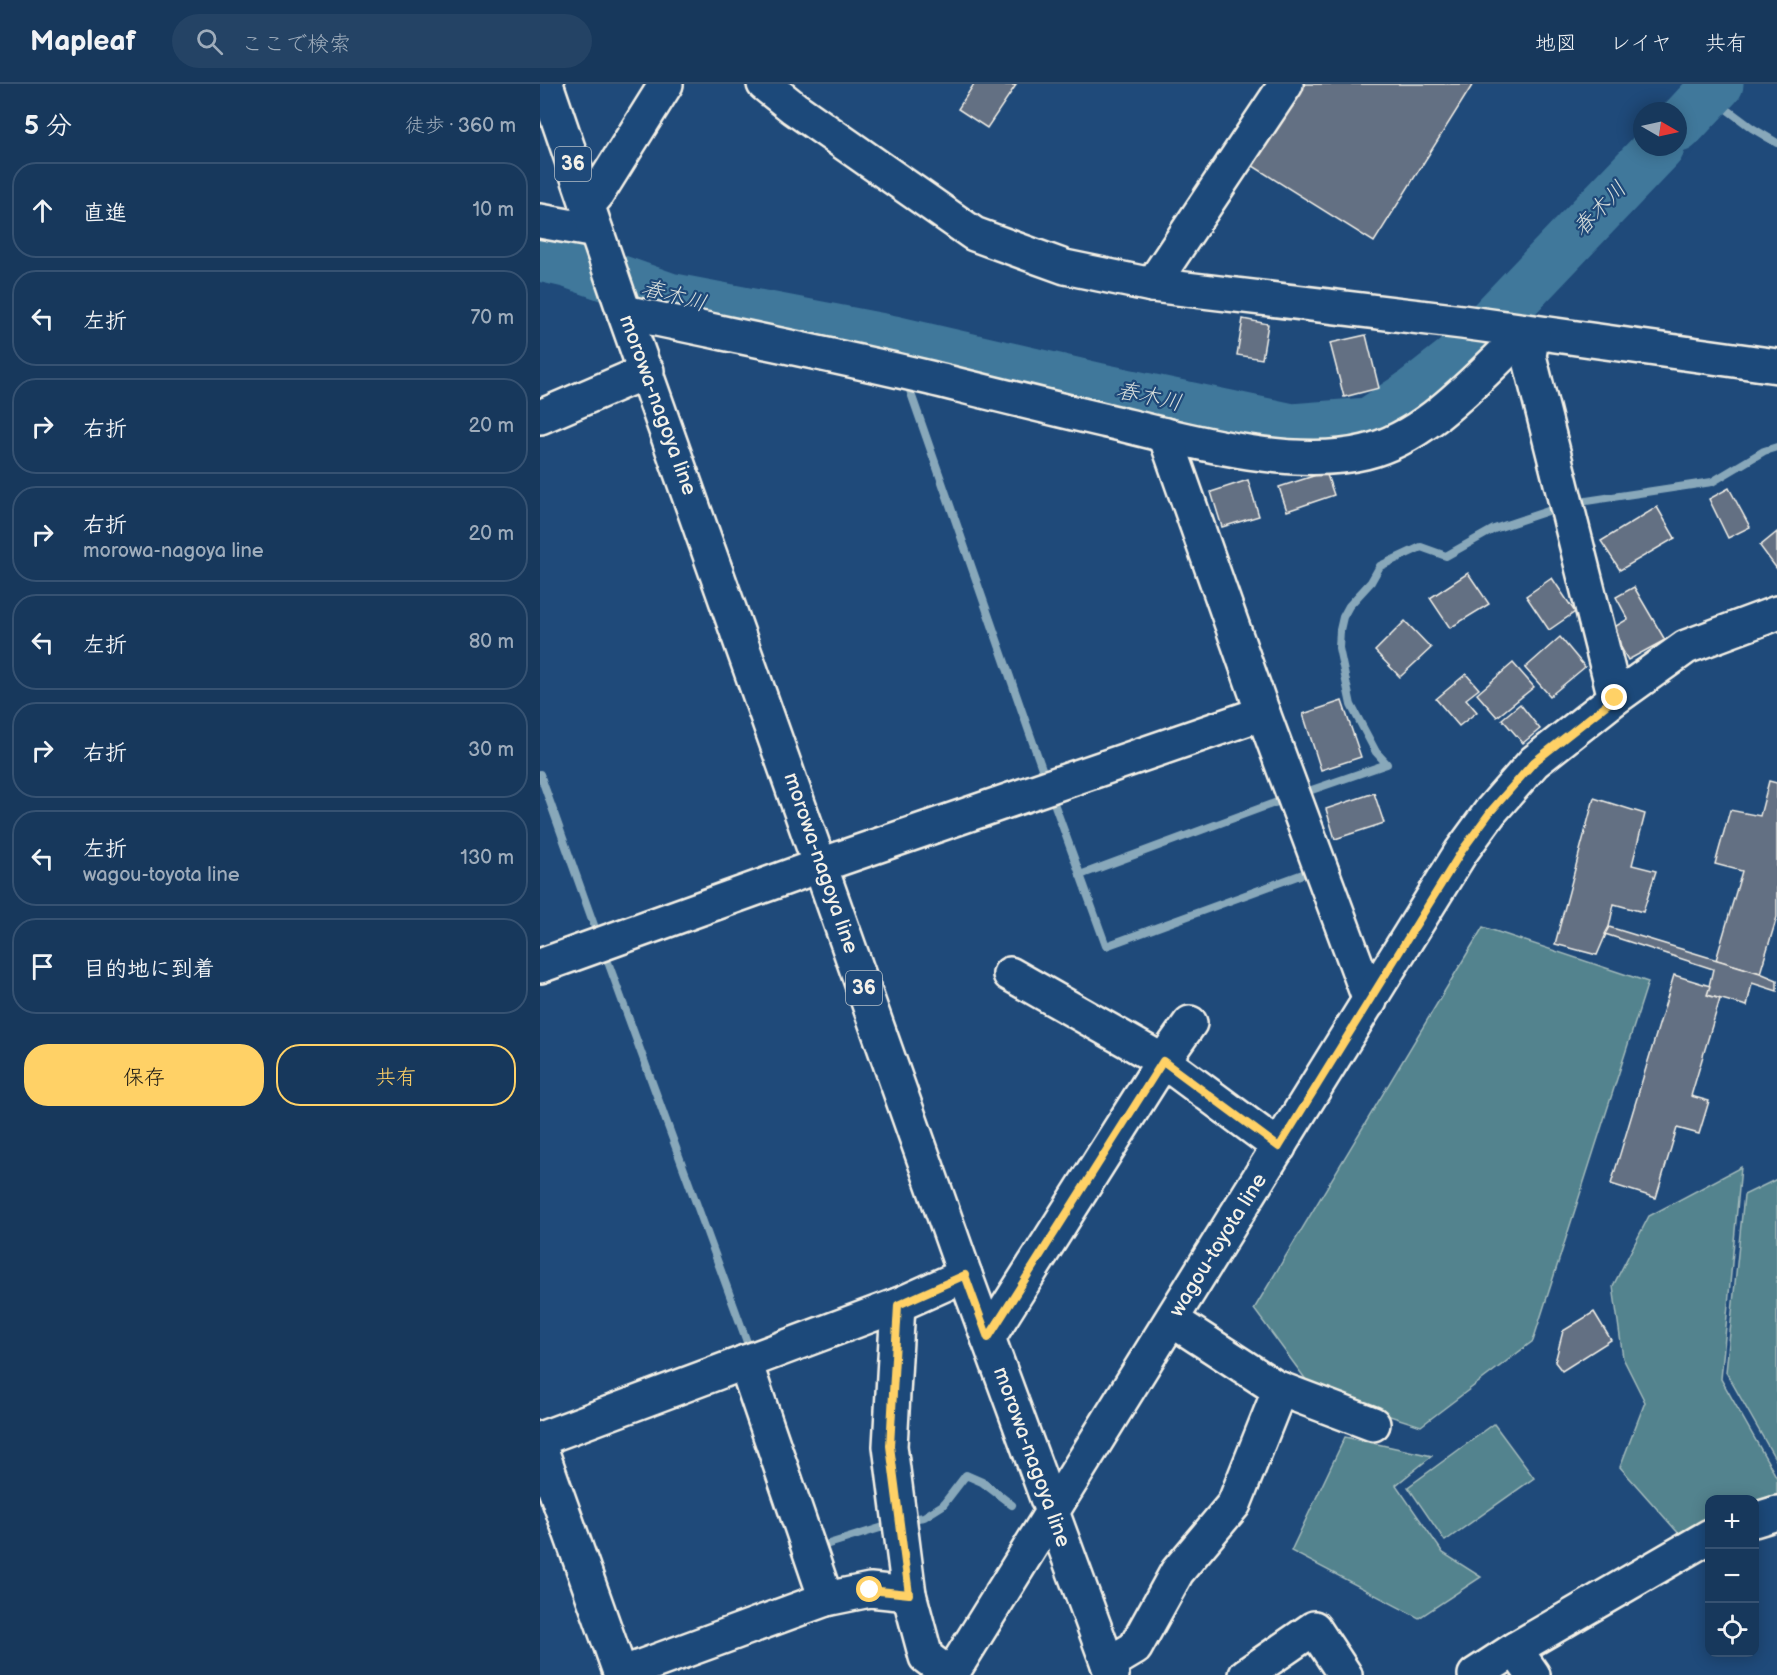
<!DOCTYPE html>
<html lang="ja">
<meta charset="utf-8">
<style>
:root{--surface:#17385c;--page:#244365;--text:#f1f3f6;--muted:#9eacbb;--line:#365272;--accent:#ffd166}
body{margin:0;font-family:"Balsamiq Sans","Klee One",sans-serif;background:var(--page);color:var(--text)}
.controls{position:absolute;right:18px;bottom:18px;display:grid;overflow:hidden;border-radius:12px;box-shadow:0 3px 15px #0003}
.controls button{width:54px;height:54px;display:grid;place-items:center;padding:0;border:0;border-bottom:2px solid var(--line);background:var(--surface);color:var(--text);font:30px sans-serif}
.compass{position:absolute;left:1093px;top:18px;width:54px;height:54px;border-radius:50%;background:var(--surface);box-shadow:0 3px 15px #0003;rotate:99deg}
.stop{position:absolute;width:18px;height:18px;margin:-14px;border:4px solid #ffd166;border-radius:50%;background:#fff}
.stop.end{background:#ffd166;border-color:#fff;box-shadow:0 2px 6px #0008}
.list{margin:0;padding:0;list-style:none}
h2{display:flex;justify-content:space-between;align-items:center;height:78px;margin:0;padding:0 24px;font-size:26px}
h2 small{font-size:20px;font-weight:400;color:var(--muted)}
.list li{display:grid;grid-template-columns:39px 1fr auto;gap:18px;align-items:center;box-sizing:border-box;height:96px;margin:0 12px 12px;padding:0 12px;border:2px solid var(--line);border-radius:24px}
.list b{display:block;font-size:22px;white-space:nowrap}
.list p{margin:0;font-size:20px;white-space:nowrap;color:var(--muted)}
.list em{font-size:20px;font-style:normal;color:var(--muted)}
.actions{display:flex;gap:12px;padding:18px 24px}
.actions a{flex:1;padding:14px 0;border:2px solid var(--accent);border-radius:24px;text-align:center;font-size:21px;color:var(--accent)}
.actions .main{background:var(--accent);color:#111}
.icon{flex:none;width:33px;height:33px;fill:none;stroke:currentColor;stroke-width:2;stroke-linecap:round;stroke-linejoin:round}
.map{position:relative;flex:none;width:1237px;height:1591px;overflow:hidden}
header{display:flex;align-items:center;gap:36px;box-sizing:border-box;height:84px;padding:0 30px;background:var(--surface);border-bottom:2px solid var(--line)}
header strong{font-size:28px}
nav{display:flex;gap:33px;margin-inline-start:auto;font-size:21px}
.search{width:420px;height:54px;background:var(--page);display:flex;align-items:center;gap:15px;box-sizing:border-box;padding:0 21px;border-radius:33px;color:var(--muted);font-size:22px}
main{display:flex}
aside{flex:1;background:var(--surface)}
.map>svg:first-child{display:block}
.green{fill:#52838e;stroke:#a3babb;stroke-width:1.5}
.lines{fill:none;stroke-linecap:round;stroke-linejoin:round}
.stream{stroke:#88a8ba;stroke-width:8}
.river{stroke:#40789b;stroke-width:51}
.building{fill:#646f83;stroke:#f4f1e8;stroke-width:1.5}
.minor-casing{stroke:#f4f1e8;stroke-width:38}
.major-casing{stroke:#f4f1e8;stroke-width:38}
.minor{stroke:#1f4a7a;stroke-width:33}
.major{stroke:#1f4a7a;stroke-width:33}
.route{stroke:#ffd166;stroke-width:8}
.labels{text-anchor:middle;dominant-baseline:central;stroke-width:4.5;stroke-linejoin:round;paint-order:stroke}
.shield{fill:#1f4a7a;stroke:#b4bfc7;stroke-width:1.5}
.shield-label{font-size:20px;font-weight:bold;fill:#f4f1e8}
.street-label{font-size:21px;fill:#f4f1e8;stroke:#1f4a7a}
.water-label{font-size:22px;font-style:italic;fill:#d9dfdc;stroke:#1f4a7a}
</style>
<header>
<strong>Mapleaf</strong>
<div class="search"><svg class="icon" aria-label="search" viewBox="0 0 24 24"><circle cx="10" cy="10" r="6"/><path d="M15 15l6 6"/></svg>ここで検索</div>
<nav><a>地図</a><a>レイヤ</a><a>共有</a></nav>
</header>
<main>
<aside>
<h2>5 分<small>徒歩 · 360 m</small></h2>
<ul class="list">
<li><svg class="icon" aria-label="ahead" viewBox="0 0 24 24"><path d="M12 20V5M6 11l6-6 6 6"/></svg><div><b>直進</b></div><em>10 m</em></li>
<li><svg class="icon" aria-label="left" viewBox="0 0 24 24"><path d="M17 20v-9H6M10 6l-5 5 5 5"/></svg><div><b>左折</b></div><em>70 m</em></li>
<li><svg class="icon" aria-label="right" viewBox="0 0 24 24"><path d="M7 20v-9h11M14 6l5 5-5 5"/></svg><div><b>右折</b></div><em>20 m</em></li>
<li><svg class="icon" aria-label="right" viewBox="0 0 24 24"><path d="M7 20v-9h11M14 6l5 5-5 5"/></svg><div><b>右折</b><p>morowa-nagoya line</p></div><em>20 m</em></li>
<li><svg class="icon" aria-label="left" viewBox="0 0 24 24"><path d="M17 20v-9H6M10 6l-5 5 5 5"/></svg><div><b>左折</b></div><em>80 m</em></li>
<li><svg class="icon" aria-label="right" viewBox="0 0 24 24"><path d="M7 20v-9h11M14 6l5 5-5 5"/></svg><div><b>右折</b></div><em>30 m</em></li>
<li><svg class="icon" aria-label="left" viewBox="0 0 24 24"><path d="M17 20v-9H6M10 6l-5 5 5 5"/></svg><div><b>左折</b><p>wagou-toyota line</p></div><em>130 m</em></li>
<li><svg class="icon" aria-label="arrive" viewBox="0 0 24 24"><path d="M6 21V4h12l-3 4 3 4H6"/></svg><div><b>目的地に到着</b></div></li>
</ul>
<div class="actions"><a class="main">保存</a><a>共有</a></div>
</aside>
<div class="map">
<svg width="1237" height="1591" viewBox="0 0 1237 1591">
<rect width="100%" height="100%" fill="#1f4a7a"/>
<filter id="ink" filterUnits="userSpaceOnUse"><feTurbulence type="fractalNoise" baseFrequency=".0167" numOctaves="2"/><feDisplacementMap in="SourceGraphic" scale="12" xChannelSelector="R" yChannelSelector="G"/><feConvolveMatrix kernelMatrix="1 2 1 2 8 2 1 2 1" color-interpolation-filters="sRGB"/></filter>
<g filter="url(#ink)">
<g class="green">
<polygon points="943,843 1108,898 993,1257 881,1342 775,1308 714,1225"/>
<polygon points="1201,1083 1181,1295 1237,1394 1237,1419 1215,1424 1214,1416 1170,1416 1169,1437 1141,1452 1080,1383 1105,1318 1083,1274 1073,1202 1109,1132"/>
<polygon points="1237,1095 1237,1378 1186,1288 1204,1111"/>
<polygon points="954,1340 994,1394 905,1457 868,1403"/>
<polygon points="805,1353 892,1372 856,1401 903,1469 941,1493 879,1534 751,1467"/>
</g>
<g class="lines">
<g class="stream">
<polyline points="1153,0 1212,44 1237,59"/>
<polyline points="354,257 361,279"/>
<polyline points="367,298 506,696"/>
<polyline points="1033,419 1172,398 1224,367 1237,363"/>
<polyline points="0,690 59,855"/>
<polyline points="510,708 566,862 771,787"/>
<polyline points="760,710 847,680 836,668 811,621 799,564 800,546 803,533 809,522 831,498 840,482 881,463 906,472 954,445 1020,423"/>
<polyline points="540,791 748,714"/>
<polyline points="64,867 211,1269"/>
<polyline points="365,1436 384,1433 403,1421 426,1391 442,1398 472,1421"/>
<polyline points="279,1463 353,1440"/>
</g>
<g class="river">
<polyline points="1138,43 1178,0"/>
<polyline points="0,172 30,179 129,214 354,257 557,304 752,345 829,339 870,312 916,276 1119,63"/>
</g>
</g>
<g class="building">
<polygon points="434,0 476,1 447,44 418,25"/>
<polygon points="765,0 933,0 834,158 713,82"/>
<polygon points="703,235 728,240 722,275 697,271"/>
<polygon points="826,251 839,304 804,313 790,259"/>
<polygon points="786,388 794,411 747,427 739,403"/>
<polygon points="708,396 719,432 682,443 671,408"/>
<polygon points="1189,404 1210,443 1188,454 1169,415"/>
<polygon points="1117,423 1135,454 1080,486 1061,457"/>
<polygon points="1237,448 1237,485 1220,462"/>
<polygon points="928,489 949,520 910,544 890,514"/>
<polygon points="1012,494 1035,528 1009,546 986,512"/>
<polygon points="1094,503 1125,556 1088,576 1071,545 1088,535 1076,513"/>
<polygon points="865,537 891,564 860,593 835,567"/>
<polygon points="1020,553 1045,583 1010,612 985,584"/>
<polygon points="973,579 994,603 957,633 937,610"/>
<polygon points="926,590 939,605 926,615 937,628 919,642 896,615"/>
<polygon points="802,617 821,673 781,686 763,630"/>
<polygon points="980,620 1000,645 983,659 962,635"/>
<polygon points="1229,697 1237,699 1237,833 1220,889 1176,876 1202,787 1175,780 1190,726 1220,732"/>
<polygon points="834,709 844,739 795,755 786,725"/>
<polygon points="1054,714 1105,730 1092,781 1116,787 1103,828 1074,820 1069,843 1057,871 1015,860"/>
<polygon points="1069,843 1220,889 1237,896 1237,907 1212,899 1207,922 1167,911 1173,885 1065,850"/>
<polygon points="1134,891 1170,902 1167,911 1180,915 1151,1012 1169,1017 1159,1050 1137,1044 1116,1114 1071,1100"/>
<polygon points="1054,1228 1071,1256 1022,1287 1015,1278 1023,1247"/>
</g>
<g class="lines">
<defs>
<g id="minor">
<polyline points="224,0 254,24 434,150 525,183 612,201 922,238 1237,282"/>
<polyline points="46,116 56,112 126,0"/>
<polyline points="0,137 56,147"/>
<polyline points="612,201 746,0"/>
<path d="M 84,228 C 186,250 289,270 390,294 C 451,309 511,324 572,338 C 645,356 752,386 825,368 C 881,354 924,308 964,269"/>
<polyline points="993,249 989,272 1075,614"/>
<polyline points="0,333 107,287"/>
<polyline points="625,351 723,629 830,917"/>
<polyline points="0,882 281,781 723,629"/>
<polyline points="470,890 623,977 739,1063"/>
<polyline points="358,1221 350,1362 369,1510 386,1573 410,1591"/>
<polyline points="632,1236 735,1303 833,1340"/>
<polyline points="448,1254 623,977 650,939"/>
<polyline points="205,1278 286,1515"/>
<polyline points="0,1355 358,1221 425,1191"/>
<polyline points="0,1363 81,1591"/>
<polyline points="1214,1436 1237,1429"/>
<polyline points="975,1565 993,1591"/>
<polyline points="568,1580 595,1564 637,1488 694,1420 740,1305"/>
<polyline points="81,1590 286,1515 330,1506 369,1510"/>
<polyline points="706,1591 774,1544 805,1591"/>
<polyline points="935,1591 975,1565 1170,1452"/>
</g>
<g id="major">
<polyline points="6,0 84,228 425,1191 572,1591"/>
<polyline points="411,1591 921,768 951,727 994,678 1075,614 1146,563 1237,529"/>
</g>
</defs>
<use href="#minor" class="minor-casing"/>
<use href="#major" class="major-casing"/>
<use href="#minor" class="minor"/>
<use href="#major" class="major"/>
</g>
</g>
<g class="lines" filter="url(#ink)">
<polyline class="route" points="330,1506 369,1510 350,1362 358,1221 425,1191 448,1254 623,977 739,1063 921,768 951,727 994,678 1075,614"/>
</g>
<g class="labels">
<g class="shield">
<rect x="15" y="63" width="36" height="34" rx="4.5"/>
<rect x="306" y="887" width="36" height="34" rx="4.5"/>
</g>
<g class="shield-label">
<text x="33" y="80">36</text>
<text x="324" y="904">36</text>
</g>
<g class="street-label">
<text transform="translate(118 321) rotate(70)">morowa-nagoya line</text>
<text transform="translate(281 779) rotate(71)">morowa-nagoya line</text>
<text transform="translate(678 1161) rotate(-58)">wagou-toyota line</text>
<text transform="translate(492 1373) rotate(70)">morowa-nagoya line</text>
</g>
<g class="water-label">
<text transform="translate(1060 125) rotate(-46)">春木川</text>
<text transform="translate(134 212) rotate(15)">春木川</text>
<text transform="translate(609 313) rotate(12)">春木川</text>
</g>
</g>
</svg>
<div class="controls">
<button>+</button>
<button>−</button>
<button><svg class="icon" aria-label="locate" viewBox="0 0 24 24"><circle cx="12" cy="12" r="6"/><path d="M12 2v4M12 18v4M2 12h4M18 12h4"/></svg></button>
</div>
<svg class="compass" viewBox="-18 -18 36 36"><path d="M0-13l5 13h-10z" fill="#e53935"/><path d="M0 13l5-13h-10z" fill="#9eacbb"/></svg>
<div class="stop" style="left:330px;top:1506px"></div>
<div class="stop end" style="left:1075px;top:614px"></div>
</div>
</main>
